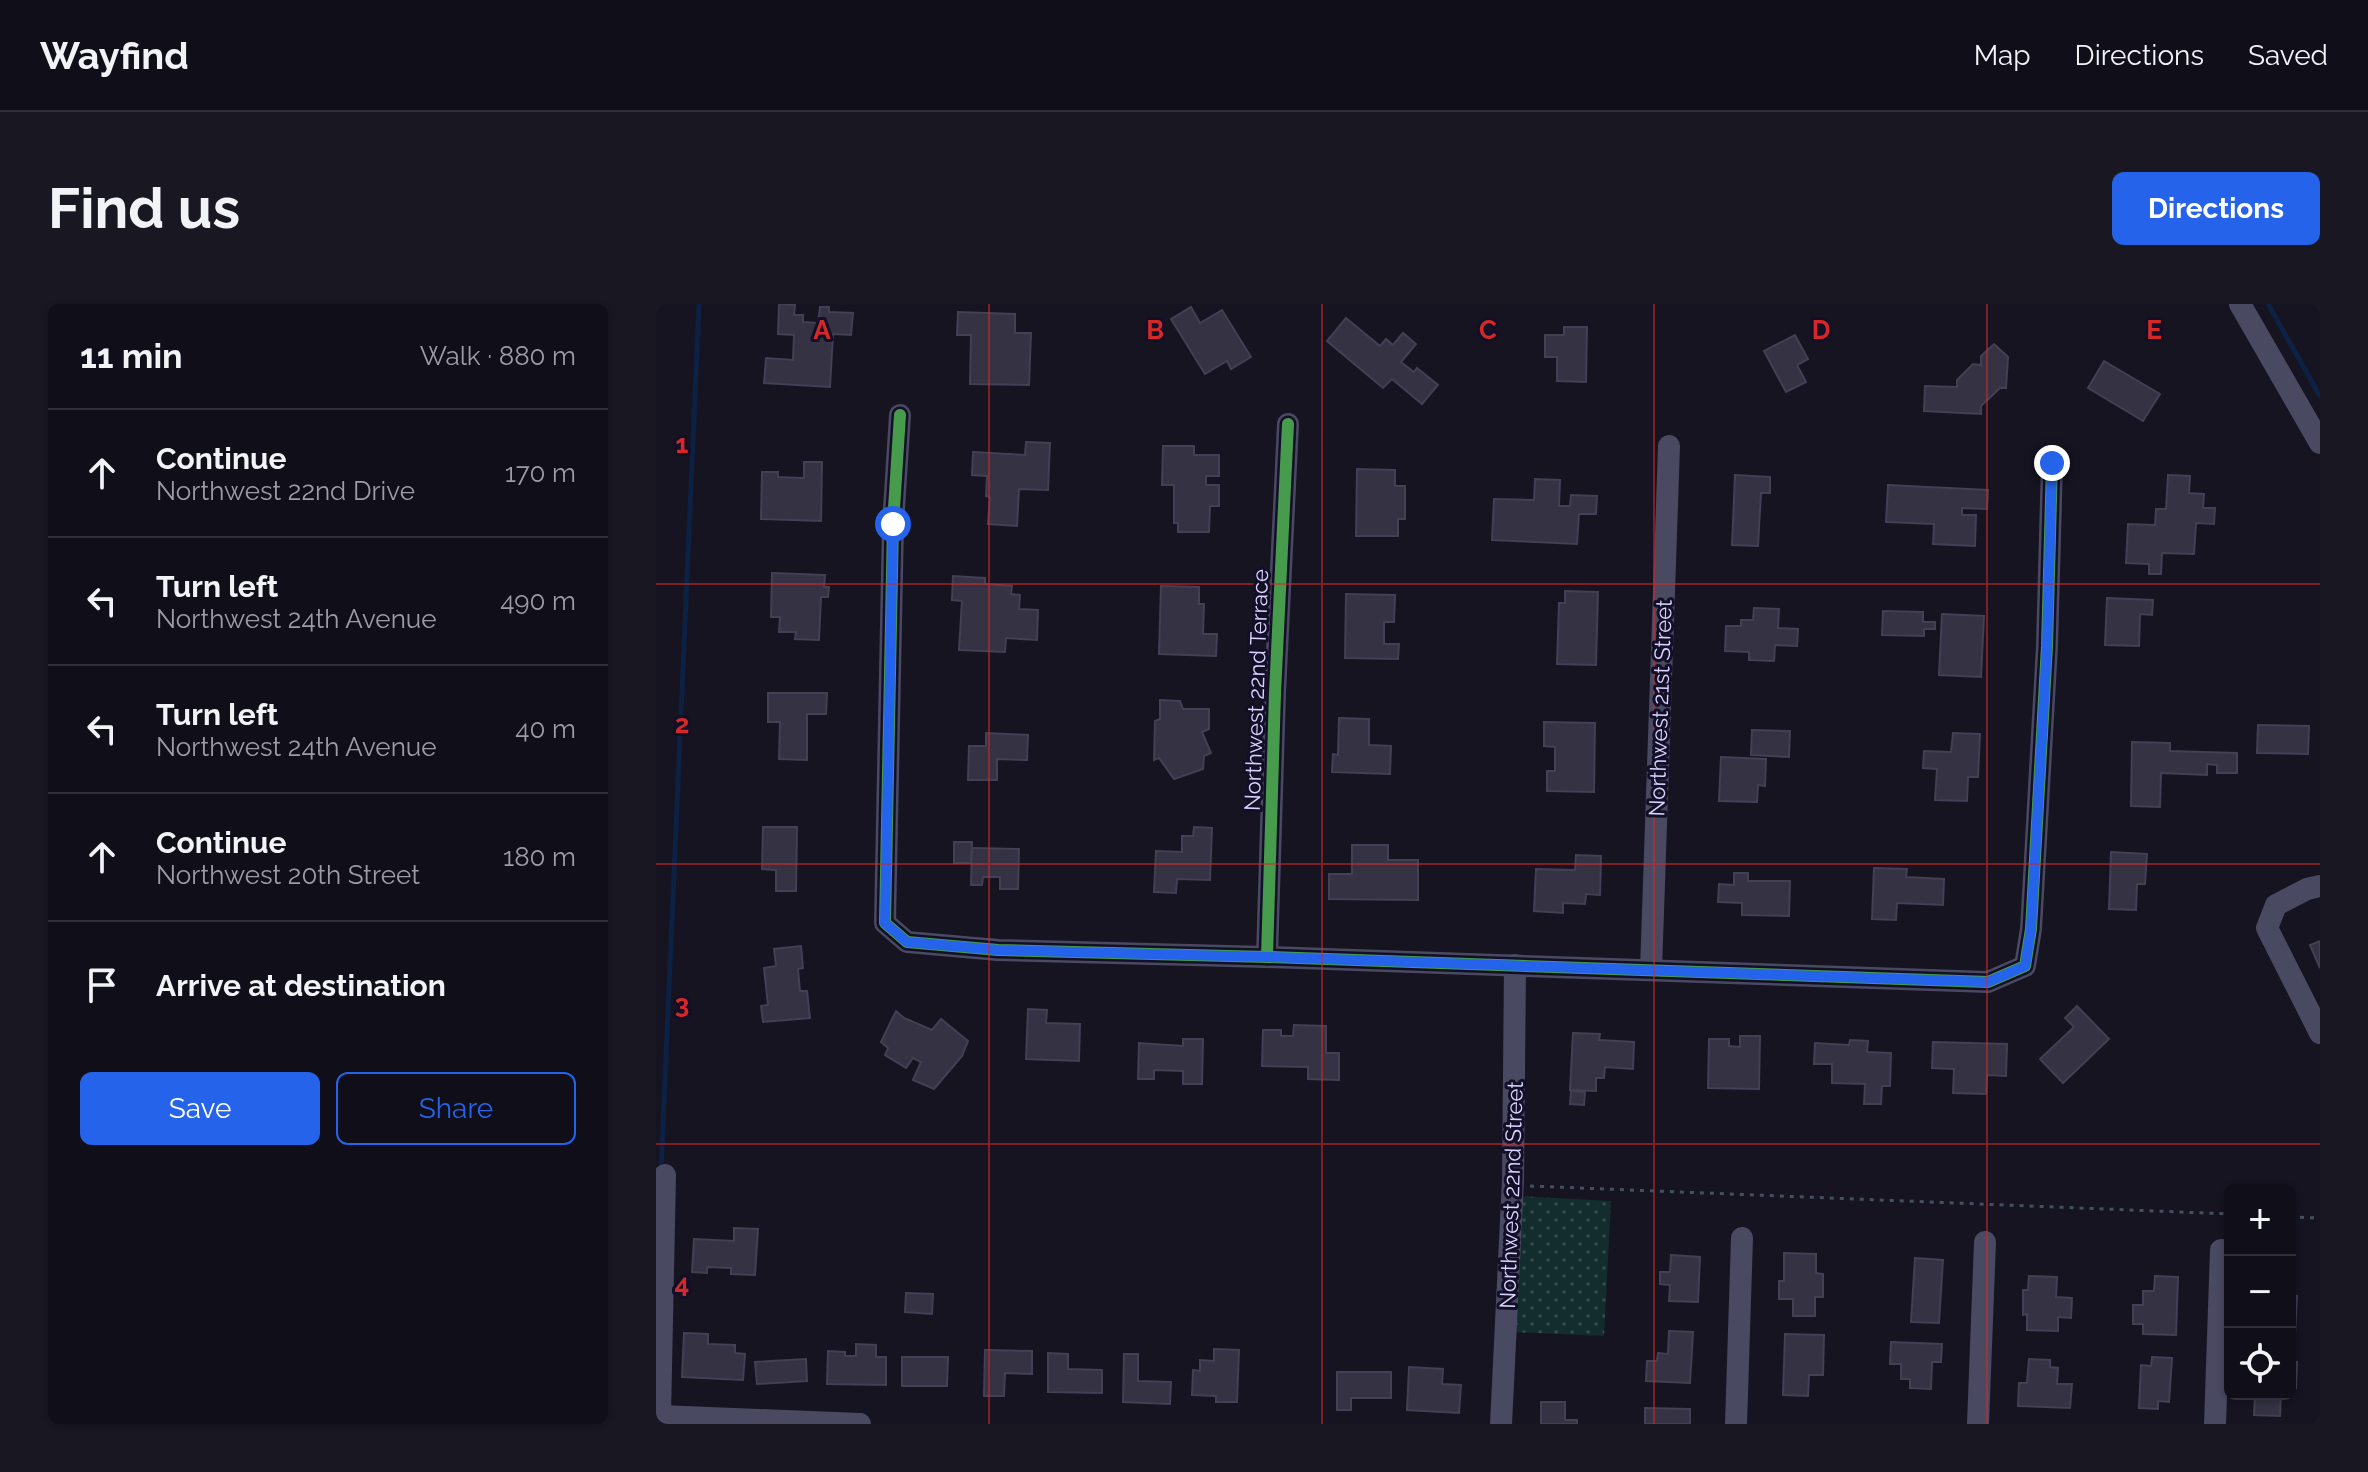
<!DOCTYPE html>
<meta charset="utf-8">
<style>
:root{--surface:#100f19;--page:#191822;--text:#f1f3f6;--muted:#9c9ca2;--line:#302f38;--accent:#2563eb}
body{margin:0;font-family:Raleway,sans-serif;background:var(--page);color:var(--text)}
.controls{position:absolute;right:24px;bottom:24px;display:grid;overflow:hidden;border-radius:12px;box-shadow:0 2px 6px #0004}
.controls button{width:72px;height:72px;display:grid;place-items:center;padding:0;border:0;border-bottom:2px solid var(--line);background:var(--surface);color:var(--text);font:40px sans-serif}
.stop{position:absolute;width:24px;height:24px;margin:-18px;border:6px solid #2563eb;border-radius:50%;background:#fff}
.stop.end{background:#2563eb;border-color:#fff;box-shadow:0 2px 8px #0008}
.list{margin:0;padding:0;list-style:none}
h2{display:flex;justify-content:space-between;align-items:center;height:104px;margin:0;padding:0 32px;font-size:34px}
h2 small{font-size:26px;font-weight:400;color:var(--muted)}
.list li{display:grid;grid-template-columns:52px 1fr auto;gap:24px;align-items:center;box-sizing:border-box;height:128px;padding:0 32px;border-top:2px solid var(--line)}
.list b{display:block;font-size:30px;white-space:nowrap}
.list p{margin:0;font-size:26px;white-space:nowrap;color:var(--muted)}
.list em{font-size:26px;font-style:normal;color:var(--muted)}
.actions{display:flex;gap:16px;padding:24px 32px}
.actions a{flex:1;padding:18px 0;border:2px solid var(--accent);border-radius:12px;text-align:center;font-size:28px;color:var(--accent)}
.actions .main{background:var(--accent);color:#fff}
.icon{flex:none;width:44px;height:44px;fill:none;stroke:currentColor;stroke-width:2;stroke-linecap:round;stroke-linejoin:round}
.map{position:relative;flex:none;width:1664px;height:1120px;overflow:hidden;border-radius:12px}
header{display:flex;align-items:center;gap:48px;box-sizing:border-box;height:112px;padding:0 40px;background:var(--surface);border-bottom:2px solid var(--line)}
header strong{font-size:38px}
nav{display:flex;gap:44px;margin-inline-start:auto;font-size:28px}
.intro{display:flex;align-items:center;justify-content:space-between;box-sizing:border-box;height:192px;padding:0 48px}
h1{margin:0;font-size:56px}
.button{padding:20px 36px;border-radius:12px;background:var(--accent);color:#fff;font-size:28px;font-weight:700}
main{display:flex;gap:48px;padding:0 48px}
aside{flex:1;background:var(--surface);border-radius:12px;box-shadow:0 2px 6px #0004}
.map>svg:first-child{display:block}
.grass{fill:url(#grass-dots)}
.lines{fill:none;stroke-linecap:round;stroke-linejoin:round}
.stream{stroke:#0d2144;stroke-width:5}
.building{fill:#343243;stroke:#433f54;stroke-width:2}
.path{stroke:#44505f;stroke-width:3;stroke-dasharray:4 6;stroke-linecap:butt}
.minor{stroke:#4a4962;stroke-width:22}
.cycleway-casing{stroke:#130f26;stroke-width:17}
.cycleway{stroke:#469c4c;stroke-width:12}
.route{stroke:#2563eb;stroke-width:10}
.grid{fill:none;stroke:#d62828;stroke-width:2;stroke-opacity:0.55}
.labels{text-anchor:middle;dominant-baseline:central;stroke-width:6;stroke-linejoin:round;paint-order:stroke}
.street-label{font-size:22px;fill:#d9d4ff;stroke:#130f26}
.grid-label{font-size:26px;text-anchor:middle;font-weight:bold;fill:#d62828;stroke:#130f26;stroke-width:6;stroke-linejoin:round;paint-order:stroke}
</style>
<header>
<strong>Wayfind</strong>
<nav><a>Map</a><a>Directions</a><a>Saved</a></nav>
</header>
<div class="intro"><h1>Find us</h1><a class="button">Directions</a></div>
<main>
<aside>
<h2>11 min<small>Walk · 880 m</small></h2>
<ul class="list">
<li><svg class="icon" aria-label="ahead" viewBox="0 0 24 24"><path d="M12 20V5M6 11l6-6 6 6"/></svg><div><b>Continue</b><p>Northwest 22nd Drive</p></div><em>170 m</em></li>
<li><svg class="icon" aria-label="left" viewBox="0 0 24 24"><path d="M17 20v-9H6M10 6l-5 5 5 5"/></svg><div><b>Turn left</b><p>Northwest 24th Avenue</p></div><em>490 m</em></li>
<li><svg class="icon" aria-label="left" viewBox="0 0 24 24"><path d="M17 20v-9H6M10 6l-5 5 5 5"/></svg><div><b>Turn left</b><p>Northwest 24th Avenue</p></div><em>40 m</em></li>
<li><svg class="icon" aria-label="ahead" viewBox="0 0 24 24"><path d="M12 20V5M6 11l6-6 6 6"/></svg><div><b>Continue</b><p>Northwest 20th Street</p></div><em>180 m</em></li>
<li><svg class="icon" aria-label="arrive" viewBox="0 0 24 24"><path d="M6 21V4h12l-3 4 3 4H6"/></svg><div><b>Arrive at destination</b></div></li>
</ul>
<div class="actions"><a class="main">Save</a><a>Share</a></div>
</aside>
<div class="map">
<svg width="1664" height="1120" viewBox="0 0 1664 1120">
<defs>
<pattern id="grass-dots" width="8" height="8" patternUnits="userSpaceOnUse" patternTransform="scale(2)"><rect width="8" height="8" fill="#132c2d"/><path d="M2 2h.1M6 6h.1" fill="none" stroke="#354a4c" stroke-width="1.8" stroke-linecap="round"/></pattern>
</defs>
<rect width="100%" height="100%" fill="#161421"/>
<polygon class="grass" points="862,892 955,897 948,1032 855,1028"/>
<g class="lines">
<g class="stream">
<polyline points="1612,0 1664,92"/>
<polyline points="5,866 43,0"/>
</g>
</g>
<g class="building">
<polygon points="123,0 139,1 138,11 147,11 147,18 162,19 164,3 173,3 173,8 197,9 195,31 177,30 174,83 108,79 110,54 137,56 138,31 122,30"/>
<polygon points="535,3 544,19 566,6 595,53 575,65 571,57 549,70 515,15"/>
<polygon points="302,8 359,10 359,29 375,29 373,81 314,80 315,31 301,31"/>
<polygon points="690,14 724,42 730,35 737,41 747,29 760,40 745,58 758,68 761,64 782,81 766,100 736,75 727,84 671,37"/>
<polygon points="908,23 931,23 930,78 901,77 901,53 889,53 889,31 908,31"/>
<polygon points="1139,31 1152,55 1141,61 1150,78 1130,88 1108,47"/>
<polygon points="1338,40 1352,53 1350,84 1344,84 1325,102 1325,110 1268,107 1269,82 1301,83 1301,76 1317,60 1325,61 1325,52"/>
<polygon points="1448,57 1504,90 1487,117 1432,84"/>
<polygon points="370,138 394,139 392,186 363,185 361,222 332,220 334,193 330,192 331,172 316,171 317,148 369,151"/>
<polygon points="507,142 538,142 538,151 563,151 563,172 550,172 550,181 563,181 563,202 554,202 553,228 522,228 522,219 518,219 518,181 506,181"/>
<polygon points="148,158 166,158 165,217 105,215 106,168 122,168 122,173 148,174"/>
<polygon points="701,165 739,166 739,182 749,182 749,215 742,215 742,232 700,232"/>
<polygon points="1079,171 1114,173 1114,189 1105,189 1102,242 1076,241"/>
<polygon points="1512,171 1534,172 1533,189 1548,190 1547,204 1559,204 1558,220 1540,219 1538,250 1506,249 1505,270 1493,270 1493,260 1470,259 1472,220 1499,221 1500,205 1510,205"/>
<polygon points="879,175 904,176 903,202 914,202 915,191 941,192 940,210 923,210 921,240 836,236 838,195 878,196"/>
<polygon points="1232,181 1332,186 1331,205 1306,204 1306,211 1320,211 1319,242 1277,240 1278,220 1230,218"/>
<polygon points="116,269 169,271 168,283 173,283 172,293 165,293 163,336 139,335 140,328 123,328 124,313 115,313"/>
<polygon points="297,272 329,274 329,280 356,282 355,290 364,291 363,305 382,306 381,336 350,334 349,348 303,346 306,297 296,296"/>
<polygon points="505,282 543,283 543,300 548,300 547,330 561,330 560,352 503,350"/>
<polygon points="909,287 942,288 940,361 901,360 903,299 909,299"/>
<polygon points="690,290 739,291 738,318 728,318 728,340 743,340 742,355 689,354"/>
<polygon points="1451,294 1497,296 1496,311 1484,310 1483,342 1449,341"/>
<polygon points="1098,304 1123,305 1122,324 1142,325 1141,342 1119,341 1118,357 1093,356 1093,348 1069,347 1070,322 1085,322 1085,316 1097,316"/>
<polygon points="1227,307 1267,308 1267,318 1279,318 1279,325 1268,325 1268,332 1226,331"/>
<polygon points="1286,310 1328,312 1325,373 1283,371"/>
<polygon points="112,389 171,389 170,410 151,410 151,456 123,455 124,418 112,418"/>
<polygon points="504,396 524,397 527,405 553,405 553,425 546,428 555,449 548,452 547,465 518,475 503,454 498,456 499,417 504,415"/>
<polygon points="683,414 713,415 713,441 735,442 734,470 676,468 677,450 682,451"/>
<polygon points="888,418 939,419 938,488 891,487 891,467 899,467 899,443 888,442"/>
<polygon points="1602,421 1653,422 1652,450 1601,449"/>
<polygon points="1096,426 1134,427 1133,453 1095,451"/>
<polygon points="330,429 372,431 371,456 341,455 341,476 312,476 313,442 330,442"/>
<polygon points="1297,429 1324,430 1322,473 1312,473 1311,497 1279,496 1281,465 1267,464 1268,447 1295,448"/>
<polygon points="1476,438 1514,439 1514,447 1581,449 1581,469 1561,469 1561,461 1551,460 1551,471 1505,469 1504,503 1475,502"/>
<polygon points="1065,453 1110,455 1109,482 1102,481 1101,498 1063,497"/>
<polygon points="107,523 141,523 140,587 120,587 120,566 106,565"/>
<polygon points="538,523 556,524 554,576 521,575 520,589 498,588 500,547 526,548 526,532 537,532"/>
<polygon points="298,538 316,538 315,559 298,559"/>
<polygon points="696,541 732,541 732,556 762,556 762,596 673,595 673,570 696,570"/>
<polygon points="316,544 363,545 362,585 344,585 344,573 327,573 326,581 315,581"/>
<polygon points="1455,548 1491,550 1489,580 1481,580 1480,606 1453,605"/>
<polygon points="920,551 945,552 944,591 930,590 929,600 907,599 907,609 878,607 880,565 919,566"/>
<polygon points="1218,564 1251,565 1250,573 1288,575 1287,601 1241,599 1240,616 1216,615"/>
<polygon points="1078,569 1092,569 1092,577 1134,577 1133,612 1086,611 1086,599 1062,598 1063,580 1078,581"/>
<polygon points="1664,637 1664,664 1654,641"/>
<polygon points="145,642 147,664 142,665 144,687 151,687 154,714 107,718 105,702 112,701 108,664 120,662 118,645"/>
<polygon points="1421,702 1453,735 1407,779 1384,755 1418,723 1409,714"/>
<polygon points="372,705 391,706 390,719 424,720 423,757 370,755"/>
<polygon points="240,707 248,714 276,726 285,715 312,737 306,752 278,785 257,776 265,758 257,754 250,764 229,751 232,744 225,738"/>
<polygon points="638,721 670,722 670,749 683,749 683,776 652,775 652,763 606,762 607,726 625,726 625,732 637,732"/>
<polygon points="917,729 944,730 943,736 978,738 977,765 949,763 948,774 940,774 940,787 914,786"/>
<polygon points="1084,732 1104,732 1103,785 1052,784 1053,735 1073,735 1073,742 1084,743"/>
<polygon points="527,735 547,735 546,780 527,780 527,767 498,766 498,775 482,775 483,739 527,742"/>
<polygon points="1194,736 1212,737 1211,748 1235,749 1234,782 1226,782 1225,800 1208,800 1209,780 1176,779 1176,760 1158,760 1159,739 1193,741"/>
<polygon points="1277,738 1351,740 1350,772 1331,771 1330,790 1297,789 1298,765 1276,764"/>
<polygon points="915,787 929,788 928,801 914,800"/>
<polygon points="78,924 102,925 99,971 75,970 75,964 51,963 51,969 36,968 38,935 78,937"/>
<polygon points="1128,949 1160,950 1160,969 1167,970 1167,993 1159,993 1159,1012 1137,1012 1137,995 1123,995 1123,977 1128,977"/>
<polygon points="1015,951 1044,953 1042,998 1013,997 1014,981 1004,980 1004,968 1014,968"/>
<polygon points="1259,954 1287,956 1283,1019 1255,1018"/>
<polygon points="1373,972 1401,973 1400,993 1416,994 1415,1014 1402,1013 1402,1027 1371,1026 1371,1010 1367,1011 1367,986 1372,986"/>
<polygon points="1499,972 1522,973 1520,1031 1487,1030 1487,1020 1477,1020 1477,1001 1487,1001 1487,987 1498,987"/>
<polygon points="250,989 277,990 276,1010 249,1008"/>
<polygon points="1634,992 1641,992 1639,1031 1634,1030"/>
<polygon points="1013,1027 1037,1028 1034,1079 990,1077 991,1057 1001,1057 1002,1049 1012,1050"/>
<polygon points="28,1029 52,1030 52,1040 79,1041 79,1049 89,1050 87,1076 26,1073"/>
<polygon points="1129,1030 1168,1031 1167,1071 1153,1071 1152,1092 1127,1091"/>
<polygon points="1235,1038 1286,1040 1285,1058 1276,1058 1275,1085 1254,1084 1254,1075 1245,1075 1245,1060 1234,1060"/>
<polygon points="200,1040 220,1041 220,1053 230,1053 230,1081 171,1080 172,1047 189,1048 189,1052 200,1052"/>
<polygon points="558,1045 583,1046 581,1098 560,1098 560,1092 536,1091 537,1066 544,1067 544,1056 558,1057"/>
<polygon points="329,1046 376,1047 376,1070 349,1069 348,1092 328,1092"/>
<polygon points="392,1049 412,1050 412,1065 446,1066 446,1089 392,1088"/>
<polygon points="468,1050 482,1050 482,1077 515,1078 514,1100 467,1098"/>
<polygon points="246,1053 292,1053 291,1082 246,1082"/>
<polygon points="1496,1053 1516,1054 1513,1098 1502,1097 1502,1105 1483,1104 1485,1061 1495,1062"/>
<polygon points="150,1055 151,1077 101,1080 99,1058"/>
<polygon points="1373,1055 1394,1056 1394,1063 1402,1064 1401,1080 1416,1080 1414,1104 1362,1102 1363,1079 1371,1079"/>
<polygon points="1634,1058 1641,1058 1640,1084 1634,1083"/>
<polygon points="753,1063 787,1065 786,1080 805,1081 803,1109 751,1106"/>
<polygon points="681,1068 735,1068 735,1094 695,1094 695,1106 681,1106"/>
<polygon points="1599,1090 1625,1090 1624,1112 1598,1111"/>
<polygon points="885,1098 909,1098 909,1116 921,1116 921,1120 885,1120"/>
<polygon points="989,1104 1034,1105 1034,1120 989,1120"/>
</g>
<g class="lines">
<g class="path">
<polyline points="874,882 1574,910"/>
<polyline points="1634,913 1664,914"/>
</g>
<g class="minor">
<polyline points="1584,0 1664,139"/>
<polyline points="244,111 237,220 229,619 251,638 342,646 611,653 1332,678 1369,662 1375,625 1391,342 1396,159"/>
<polyline points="1664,582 1651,585 1620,601 1611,624 1664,729"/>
<polyline points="611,653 619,389 632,120"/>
<polyline points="995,666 1013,142"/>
<polyline points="9,871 4,1112 204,1120"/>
<polyline points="845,1120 857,876 859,661"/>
<polyline points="1080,1120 1086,934"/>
<polyline points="1322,1120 1329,938"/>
<polyline points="1559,1120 1565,946"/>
</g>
<defs>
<g id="cycleway">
<polyline points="244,111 237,220 229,619 251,638 342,646 611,653 1332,678 1369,662 1375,625 1391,342 1396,159"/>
<polyline points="611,653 619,389 632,120"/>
</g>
</defs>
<use href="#cycleway" class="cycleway-casing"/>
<use href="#cycleway" class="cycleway"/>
</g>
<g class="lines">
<polyline class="route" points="237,220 229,619 251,638 342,646 611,653 1332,678 1369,662 1375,625 1391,342 1396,159"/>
</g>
<path class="grid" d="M 333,0 L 333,1120M 666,0 L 666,1120M 998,0 L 998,1120M 1331,0 L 1331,1120M 0,280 L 1664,280M 0,560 L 1664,560M 0,840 L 1664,840"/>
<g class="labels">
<g class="street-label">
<text transform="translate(600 386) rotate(-88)">Northwest 22nd Terrace</text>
<text transform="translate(1004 404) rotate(-88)">Northwest 21st Street</text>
<text transform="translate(855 891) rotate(-88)">Northwest 22nd Street</text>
</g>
</g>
<g class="grid-label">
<text x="166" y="35">A</text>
<text x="499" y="35">B</text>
<text x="832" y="35">C</text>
<text x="1165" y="35">D</text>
<text x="1498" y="35">E</text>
<text x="26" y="149">1</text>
<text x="26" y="429">2</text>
<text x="26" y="709">3</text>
<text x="26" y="989">4</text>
</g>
</svg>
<div class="controls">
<button>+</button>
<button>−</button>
<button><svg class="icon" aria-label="locate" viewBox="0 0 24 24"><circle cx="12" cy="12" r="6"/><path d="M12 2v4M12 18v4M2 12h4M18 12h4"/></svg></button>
</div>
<div class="stop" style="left:237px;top:220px"></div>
<div class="stop end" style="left:1396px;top:159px"></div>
</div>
</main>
